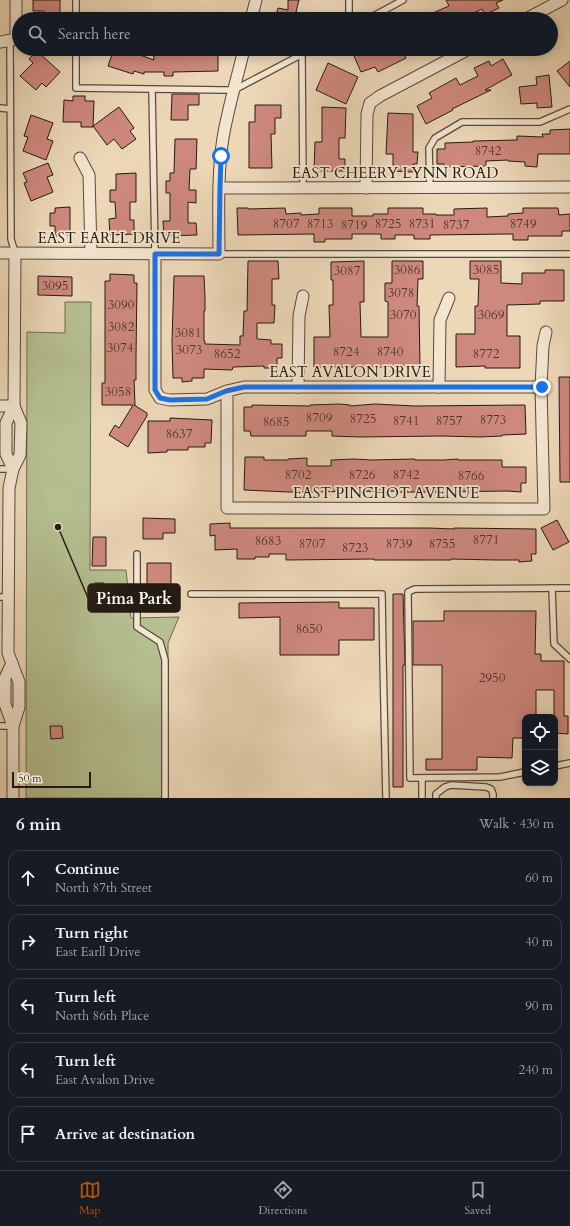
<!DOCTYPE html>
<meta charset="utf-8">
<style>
:root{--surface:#171b24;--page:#20242c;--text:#f1f3f6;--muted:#9ea1a6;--line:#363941;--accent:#b45309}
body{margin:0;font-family:Cardo,serif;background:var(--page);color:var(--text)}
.controls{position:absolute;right:12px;bottom:12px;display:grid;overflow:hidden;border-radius:8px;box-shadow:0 2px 10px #0003}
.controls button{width:36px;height:36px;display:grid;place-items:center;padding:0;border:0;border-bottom:1px solid var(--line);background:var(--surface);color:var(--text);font:20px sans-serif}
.scale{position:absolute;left:12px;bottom:10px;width:79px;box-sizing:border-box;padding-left:4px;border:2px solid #241b12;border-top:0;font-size:11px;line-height:14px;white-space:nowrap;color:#241b12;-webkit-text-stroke:3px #f3e5d0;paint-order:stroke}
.stop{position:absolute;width:12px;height:12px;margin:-9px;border:3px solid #1a73e8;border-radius:50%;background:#fff}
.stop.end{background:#1a73e8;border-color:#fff;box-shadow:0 1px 4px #0008}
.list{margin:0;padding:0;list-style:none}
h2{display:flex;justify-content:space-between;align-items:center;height:52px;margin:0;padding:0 16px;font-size:17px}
h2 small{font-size:13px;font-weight:400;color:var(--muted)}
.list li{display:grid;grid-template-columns:26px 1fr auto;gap:12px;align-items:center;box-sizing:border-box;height:56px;margin:0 8px 8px;padding:0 8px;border:1px solid var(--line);border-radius:12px}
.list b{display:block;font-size:15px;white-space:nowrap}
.list p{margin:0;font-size:13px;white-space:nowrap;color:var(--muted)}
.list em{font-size:13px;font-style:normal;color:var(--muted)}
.icon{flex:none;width:22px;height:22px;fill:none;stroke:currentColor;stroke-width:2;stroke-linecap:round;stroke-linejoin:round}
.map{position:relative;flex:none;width:570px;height:798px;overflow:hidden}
.search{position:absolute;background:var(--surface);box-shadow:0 2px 10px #0003;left:12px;right:12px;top:12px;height:44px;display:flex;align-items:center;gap:10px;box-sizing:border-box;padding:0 14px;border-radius:22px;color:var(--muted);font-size:15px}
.sheet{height:372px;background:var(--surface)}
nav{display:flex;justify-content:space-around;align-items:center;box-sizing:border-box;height:56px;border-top:1px solid var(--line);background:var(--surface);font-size:11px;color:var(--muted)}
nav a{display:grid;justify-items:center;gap:2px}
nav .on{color:var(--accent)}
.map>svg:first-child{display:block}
.green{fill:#b5bf90;stroke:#6c6d51}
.building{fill:#ce887e;stroke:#241b12}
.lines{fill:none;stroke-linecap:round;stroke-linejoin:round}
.service-casing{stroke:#564a3b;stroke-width:8}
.minor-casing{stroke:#564a3b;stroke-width:13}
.service{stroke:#f3e5d0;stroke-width:5.5}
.minor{stroke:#f3e5d0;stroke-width:11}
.route{stroke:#1a73e8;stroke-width:5}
.labels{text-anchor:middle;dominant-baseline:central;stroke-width:3.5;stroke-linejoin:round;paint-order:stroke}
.number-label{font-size:13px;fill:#4e362d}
.street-label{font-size:15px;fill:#241b12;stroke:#f3e5d0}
.leader{fill:none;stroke:#241b12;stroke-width:1.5}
.callout-dot{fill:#241b12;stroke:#f3e5d0;stroke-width:1.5}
.callout{fill:#241b12;stroke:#241b12;stroke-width:1.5}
.callout-label{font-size:16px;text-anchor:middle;font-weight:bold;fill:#fff}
</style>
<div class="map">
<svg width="570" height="798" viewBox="0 0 570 798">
<rect width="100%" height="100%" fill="#ecd7b7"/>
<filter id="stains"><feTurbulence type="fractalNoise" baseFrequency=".005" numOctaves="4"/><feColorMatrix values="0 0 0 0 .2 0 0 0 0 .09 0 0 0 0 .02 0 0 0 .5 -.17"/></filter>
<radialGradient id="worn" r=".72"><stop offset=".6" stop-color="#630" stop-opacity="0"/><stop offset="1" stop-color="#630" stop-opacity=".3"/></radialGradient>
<polygon class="green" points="65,302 91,302 90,570 126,570 131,618 179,617 168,643 168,798 26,798 27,332 65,333"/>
<g class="building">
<polygon points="33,0 60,0 60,19 43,19 44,11 33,11"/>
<polygon points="288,0 299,0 296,12 310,15 310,19 275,19 278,8 288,10"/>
<polygon points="446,0 503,0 496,3 499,8 485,15 482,9 465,17 466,19 419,19 449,6"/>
<polygon points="114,49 125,49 126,50 154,60 153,50 218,49 218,71 173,72 173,76 164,76 164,72 144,72 144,74 134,71 133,74 108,66"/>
<polygon points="358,49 402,49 406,58 378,72 375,67 361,72 354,56 359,53"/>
<polygon points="37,51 60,72 46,87 42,83 36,90 20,76 33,63 29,59"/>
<polygon points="503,59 512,75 485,90 491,90 452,109 453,110 426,124 417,106 432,98 429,93 456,78 460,85 478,76 474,68 489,61 491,66"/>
<polygon points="570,61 570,87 557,71"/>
<polygon points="328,63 358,77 346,104 316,90"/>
<polygon points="549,75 552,107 537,108 537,103 521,104 519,87 537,85 536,77"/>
<polygon points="172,94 199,94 199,105 188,105 188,120 171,120"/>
<polygon points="73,96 85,96 85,101 94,101 93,127 81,127 81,122 63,122 64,100 73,101"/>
<polygon points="255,105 281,105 281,118 275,118 275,134 271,134 272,168 249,168 249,122 255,122"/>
<polygon points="119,107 134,128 130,131 136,139 122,149 114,139 107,145 93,126"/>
<polygon points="322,107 346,108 345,138 339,138 339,159 345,159 345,171 314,171 315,142 322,142"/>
<polygon points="388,113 413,114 413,152 418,152 417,164 413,164 413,172 393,171 393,154 386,154"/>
<polygon points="31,115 53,123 47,139 53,141 46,160 23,151 28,137 24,136"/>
<polygon points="570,129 570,154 538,154 537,167 525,166 525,162 508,161 508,160 486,161 486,166 444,167 444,164 437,164 437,149 445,149 445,143 473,142 473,141 517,140 517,136 543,137 542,134 550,134 550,130"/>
<polygon points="175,139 197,139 196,169 190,169 189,190 196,190 196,203 188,202 188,223 196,223 197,235 164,236 163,221 170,221 170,193 166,193 166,181 170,181 170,173 174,173"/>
<polygon points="48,163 53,175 47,177 53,192 31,201 24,183 27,182 23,173"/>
<polygon points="136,173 136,202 130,202 130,220 134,220 134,234 110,235 109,219 116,218 115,202 110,202 110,190 116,190 116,174"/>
<polygon points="70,207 70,235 55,236 55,226 50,226 50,213 55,213 55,208"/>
<polygon points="237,208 248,208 248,209 285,208 286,214 301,213 301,215 319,214 319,208 352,208 352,216 373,216 373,214 388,214 388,208 423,208 423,214 436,214 436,215 454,215 454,209 487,208 487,217 508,216 508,214 523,213 523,208 558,208 559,215 570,214 570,231 562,231 562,236 528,236 528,240 513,240 513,234 509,234 430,235 430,239 414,239 414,235 395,235 395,239 381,239 381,234 352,234 352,239 325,239 325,242 314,242 314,234 238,235"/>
<polygon points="248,261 278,261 279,279 272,279 272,305 275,305 274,323 257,323 257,339 271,340 271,344 282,344 282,358 277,358 277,368 264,368 264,366 233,367 232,370 204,369 204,378 192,378 192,381 182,382 182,378 173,378 172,342 174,276 204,276 205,298 205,311 204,311 204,341 205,341 205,344 240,345 240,336 243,336 244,311 247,311"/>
<polygon points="364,261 364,302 360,302 361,337 388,337 388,302 385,301 385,283 392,283 392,261 423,261 423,279 418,279 417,306 419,306 420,366 398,366 398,367 314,367 314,337 330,337 329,305 333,305 333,280 331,280 331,262"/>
<polygon points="470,261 501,261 501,283 522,284 522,273 545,273 545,270 564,270 564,301 540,301 540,304 507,305 507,336 520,336 520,368 485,368 485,366 456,367 456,334 475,334 475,306 478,306 479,279 470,279"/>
<polygon points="110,274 134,275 134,283 137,283 136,357 136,380 134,380 135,405 134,405 147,413 147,416 128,447 109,435 115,425 119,428 133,405 102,405 102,383 105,383 105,281 110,281"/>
<polygon points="38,276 72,277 72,296 38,295"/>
<polygon points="559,377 570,377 570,482 560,482"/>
<polygon points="339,404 350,405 350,406 375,404 415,406 525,405 526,434 502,435 502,436 480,437 442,436 360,437 332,436 332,431 306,431 306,436 251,436 250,431 244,431 244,407 252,407 252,405 310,406 310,405"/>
<polygon points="170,418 212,420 211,443 205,443 205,447 188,447 188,450 167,450 167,452 148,453 148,421 170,421"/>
<polygon points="245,457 264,457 264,460 288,460 288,459 307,458 307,466 331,466 331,460 354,459 372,460 415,459 415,460 444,460 458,459 458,460 502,460 502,467 526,467 526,483 521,483 521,492 507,491 439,492 397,492 397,491 289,492 244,490"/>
<polygon points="143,518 175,519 175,533 163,533 163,539 143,539"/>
<polygon points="557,520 569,542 553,550 541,528"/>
<polygon points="230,523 230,528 429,528 454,529 454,528 536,529 536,554 531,554 532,561 519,562 519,560 495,560 451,559 451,560 374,560 374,559 286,560 286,554 269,554 269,557 255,557 255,559 237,559 237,549 215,550 215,535 210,536 210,524"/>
<polygon points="93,537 106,537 106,566 92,566"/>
<polygon points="147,563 171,563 171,599 155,598 156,594 142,594 142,586 147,586"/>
<polygon points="95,583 104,583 104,585 106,585 106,605 94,605 94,597 92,597 92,585 95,585"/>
<polygon points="393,594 403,594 405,665 403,665 403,787 393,787"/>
<polygon points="339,602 339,608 374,608 374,640 339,640 339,655 280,655 280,617 239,618 239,603"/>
<polygon points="444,611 536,611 535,654 541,654 541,661 564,661 564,716 568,716 568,734 555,733 555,717 554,717 554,690 536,690 536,717 525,717 525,738 513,738 512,758 477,757 477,770 426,770 426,759 442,759 442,665 413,665 413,621 444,621"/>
<polygon points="50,726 62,726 63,738 51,739"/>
</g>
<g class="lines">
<defs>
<g id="service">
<polyline points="349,0 349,19"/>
<polyline points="76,19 76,0"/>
<polyline points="368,19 403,0"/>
<polyline points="10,41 11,239 15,253"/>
<polyline points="76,49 76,88 223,90 234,90 312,49"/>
<polyline points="302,54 303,188"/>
<polyline points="152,89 155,254"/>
<polyline points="0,108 10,109"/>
<polyline points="430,188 429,148 435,138 462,122 540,122 570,109"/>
<polyline points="219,254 570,254"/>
<polyline points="0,469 13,469"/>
<polyline points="137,554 137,627 160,642 165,660 165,798"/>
<polyline points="552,588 554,644 570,659"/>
<polyline points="191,594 382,594 383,659 386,798"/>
<polyline points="0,597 8,597"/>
<polyline points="0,726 13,726"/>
<polyline points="555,766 570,763"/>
<polyline points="525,772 500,777 410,778 408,592 415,589 570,588"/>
<polyline points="422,798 422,778"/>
<polyline points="436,798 436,794 445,787 451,785 486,787 491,789 493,794 493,798"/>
</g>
<g id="minor">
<polyline points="251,19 256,0"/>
<polyline points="526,19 562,0"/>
<polyline points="0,42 16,39 16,0"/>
<polyline points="80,158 89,175 91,253"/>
<polyline points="220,188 570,187"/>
<polyline points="366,188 367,114 370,103 380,96 469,49"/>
<path d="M 0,253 L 219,254 C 219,215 217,176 223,138 C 228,108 237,79 244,49"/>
<polyline points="155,254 155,390 160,398 170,400 207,399 227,391 244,387 541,387"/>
<polyline points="298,387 299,316 303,296"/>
<polyline points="439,387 440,320 449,298"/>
<polyline points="227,391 227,508 544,509 541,387 543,346 546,332"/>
<polyline points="0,406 14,406"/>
<polyline points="13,469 6,454 6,423 14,406"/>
<polyline points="12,663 5,678 5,704 13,726"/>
<polyline points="13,798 13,726 19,707 19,682 8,653 9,488 13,469 20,455 21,423 14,406 15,253"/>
</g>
</defs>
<use href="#service" class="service-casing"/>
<use href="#minor" class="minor-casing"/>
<use href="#service" class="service"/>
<use href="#minor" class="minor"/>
</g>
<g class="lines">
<polyline class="route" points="221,156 220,188 219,254 155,254 155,390 160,398 170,400 207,399 226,391 244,387 542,387"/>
</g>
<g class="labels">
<g class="number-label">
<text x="488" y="151">8742</text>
<text x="286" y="224">8707</text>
<text x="320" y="224">8713</text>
<text x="388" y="224">8725</text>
<text x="422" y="224">8731</text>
<text x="523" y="224">8749</text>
<text x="354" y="225">8719</text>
<text x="456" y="225">8737</text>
<text x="407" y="270">3086</text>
<text x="486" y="270">3085</text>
<text x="347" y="271">3087</text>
<text x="55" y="286">3095</text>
<text x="401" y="293">3078</text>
<text x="121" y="305">3090</text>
<text x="403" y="315">3070</text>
<text x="491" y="315">3069</text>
<text x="121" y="327">3082</text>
<text x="188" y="333">3081</text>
<text x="120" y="348">3074</text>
<text x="189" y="350">3073</text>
<text x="346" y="352">8724</text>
<text x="390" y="352">8740</text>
<text x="227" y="354">8652</text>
<text x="486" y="354">8772</text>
<text x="118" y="392">3058</text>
<text x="319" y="418">8709</text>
<text x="363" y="419">8725</text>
<text x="493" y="420">8773</text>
<text x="406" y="421">8741</text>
<text x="449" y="421">8757</text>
<text x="276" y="422">8685</text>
<text x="179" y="434">8637</text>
<text x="298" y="475">8702</text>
<text x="362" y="475">8726</text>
<text x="406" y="475">8742</text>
<text x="471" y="476">8766</text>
<text x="486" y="540">8771</text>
<text x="268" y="541">8683</text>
<text x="312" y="544">8707</text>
<text x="399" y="544">8739</text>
<text x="442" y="544">8755</text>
<text x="355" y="548">8723</text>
<text x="309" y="629">8650</text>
<text x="492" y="678">2950</text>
</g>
<g class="street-label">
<text x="395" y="173">EAST CHEERY LYNN ROAD</text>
<text x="109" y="238">EAST EARLL DRIVE</text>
<text x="350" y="372">EAST AVALON DRIVE</text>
<text x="386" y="493">EAST PINCHOT AVENUE</text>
</g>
</g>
<path class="leader" d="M58 527L88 598"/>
<circle class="callout-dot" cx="58" cy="527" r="4"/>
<rect class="callout" x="88" y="584" width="92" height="28" rx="4"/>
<g class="callout-label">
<text x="134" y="604">Pima Park</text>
</g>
<rect width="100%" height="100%" filter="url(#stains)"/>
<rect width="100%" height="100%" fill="url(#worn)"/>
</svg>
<div class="controls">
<button><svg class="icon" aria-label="locate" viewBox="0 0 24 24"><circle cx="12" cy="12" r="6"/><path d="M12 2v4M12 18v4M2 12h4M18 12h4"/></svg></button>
<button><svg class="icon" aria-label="layers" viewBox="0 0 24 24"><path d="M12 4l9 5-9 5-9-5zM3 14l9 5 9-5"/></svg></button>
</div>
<div class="scale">50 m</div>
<div class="stop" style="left:221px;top:156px"></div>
<div class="stop end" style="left:542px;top:387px"></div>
<div class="search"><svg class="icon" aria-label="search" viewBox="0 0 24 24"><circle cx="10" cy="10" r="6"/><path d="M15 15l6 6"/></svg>Search here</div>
</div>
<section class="sheet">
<h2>6 min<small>Walk · 430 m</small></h2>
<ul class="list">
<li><svg class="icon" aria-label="ahead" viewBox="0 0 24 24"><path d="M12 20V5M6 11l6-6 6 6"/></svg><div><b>Continue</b><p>North 87th Street</p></div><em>60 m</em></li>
<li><svg class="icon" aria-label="right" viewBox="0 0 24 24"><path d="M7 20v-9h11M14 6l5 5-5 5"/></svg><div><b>Turn right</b><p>East Earll Drive</p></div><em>40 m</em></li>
<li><svg class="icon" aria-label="left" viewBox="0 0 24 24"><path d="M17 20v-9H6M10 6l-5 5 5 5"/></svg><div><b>Turn left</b><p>North 86th Place</p></div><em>90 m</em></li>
<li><svg class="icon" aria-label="left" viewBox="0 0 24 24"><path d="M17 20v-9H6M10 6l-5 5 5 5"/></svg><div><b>Turn left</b><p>East Avalon Drive</p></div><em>240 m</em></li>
<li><svg class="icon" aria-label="arrive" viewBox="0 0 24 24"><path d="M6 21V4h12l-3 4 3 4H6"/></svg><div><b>Arrive at destination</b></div></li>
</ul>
</section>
<nav>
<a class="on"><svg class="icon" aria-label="map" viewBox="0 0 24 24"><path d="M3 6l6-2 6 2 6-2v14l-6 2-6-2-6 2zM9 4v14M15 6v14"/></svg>Map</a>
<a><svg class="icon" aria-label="directions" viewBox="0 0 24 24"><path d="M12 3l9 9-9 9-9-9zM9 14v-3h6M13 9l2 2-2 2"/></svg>Directions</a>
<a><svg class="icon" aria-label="saved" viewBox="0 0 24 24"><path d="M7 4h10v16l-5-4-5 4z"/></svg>Saved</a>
</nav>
